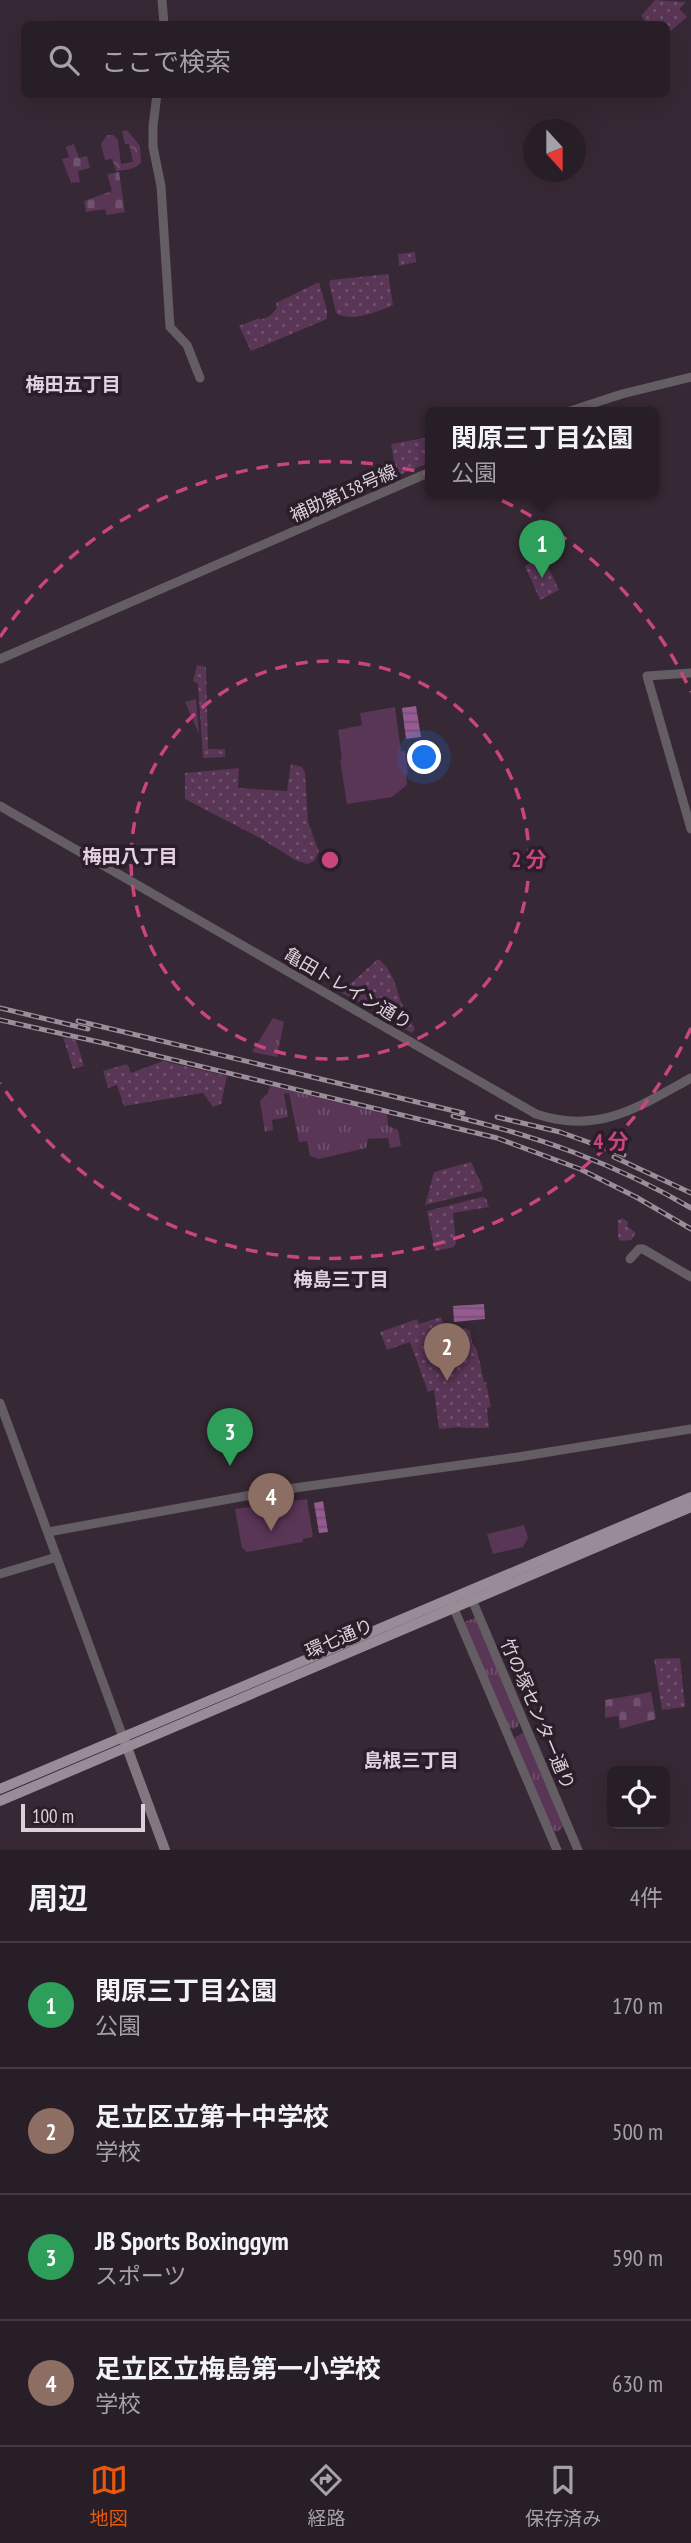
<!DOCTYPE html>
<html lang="ja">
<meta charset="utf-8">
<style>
:root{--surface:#281e27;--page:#342b33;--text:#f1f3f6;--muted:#a5a2a7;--line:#443c44;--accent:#ea580c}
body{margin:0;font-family:"PT Sans Narrow","Noto Sans JP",sans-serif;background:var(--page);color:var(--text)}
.controls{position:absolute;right:21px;bottom:21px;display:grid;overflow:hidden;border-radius:10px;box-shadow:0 7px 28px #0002}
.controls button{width:63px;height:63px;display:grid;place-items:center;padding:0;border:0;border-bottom:2px solid var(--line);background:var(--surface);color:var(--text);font:35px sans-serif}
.compass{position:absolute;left:523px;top:119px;width:63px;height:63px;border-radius:50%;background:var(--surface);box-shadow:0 7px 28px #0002;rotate:159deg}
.scale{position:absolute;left:21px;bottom:18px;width:124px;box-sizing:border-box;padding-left:7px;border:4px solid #dbd2da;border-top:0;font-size:19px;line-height:24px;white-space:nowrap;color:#dbd2da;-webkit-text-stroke:5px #2b1e2a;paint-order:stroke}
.you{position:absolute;left:425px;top:758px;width:24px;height:24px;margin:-18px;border:5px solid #fff;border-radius:50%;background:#1a73e8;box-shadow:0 0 0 10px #1a73e833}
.badge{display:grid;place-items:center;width:46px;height:46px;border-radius:50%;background:var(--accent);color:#fff;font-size:23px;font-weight:700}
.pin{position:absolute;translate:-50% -58px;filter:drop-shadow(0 2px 4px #0008)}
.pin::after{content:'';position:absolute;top:37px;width:24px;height:21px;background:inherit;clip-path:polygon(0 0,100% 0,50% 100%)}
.popup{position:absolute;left:425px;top:407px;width:234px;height:91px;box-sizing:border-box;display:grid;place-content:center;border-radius:10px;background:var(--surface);filter:drop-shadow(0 2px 5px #0005);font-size:23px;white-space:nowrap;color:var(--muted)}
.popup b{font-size:26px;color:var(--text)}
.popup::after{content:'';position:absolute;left:50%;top:100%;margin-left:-14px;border:14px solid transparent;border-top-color:var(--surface)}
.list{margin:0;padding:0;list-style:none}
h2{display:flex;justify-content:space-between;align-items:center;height:91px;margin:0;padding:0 28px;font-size:30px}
h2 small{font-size:23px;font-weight:400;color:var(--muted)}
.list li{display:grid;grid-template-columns:46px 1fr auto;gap:21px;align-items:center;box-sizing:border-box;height:126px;padding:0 28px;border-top:2px solid var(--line)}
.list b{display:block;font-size:26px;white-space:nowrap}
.list p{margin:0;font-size:23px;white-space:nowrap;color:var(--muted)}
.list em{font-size:23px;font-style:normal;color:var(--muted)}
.icon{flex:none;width:38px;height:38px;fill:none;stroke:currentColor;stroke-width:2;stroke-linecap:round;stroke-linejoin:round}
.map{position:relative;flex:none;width:691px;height:1850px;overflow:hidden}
.search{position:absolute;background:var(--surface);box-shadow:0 7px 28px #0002;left:21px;right:21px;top:21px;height:77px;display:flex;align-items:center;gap:18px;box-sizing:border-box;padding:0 24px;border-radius:10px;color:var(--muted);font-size:26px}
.sheet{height:595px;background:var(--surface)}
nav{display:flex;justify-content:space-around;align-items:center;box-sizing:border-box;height:98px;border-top:2px solid var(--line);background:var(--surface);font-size:19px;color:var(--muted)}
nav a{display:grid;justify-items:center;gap:4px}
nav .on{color:var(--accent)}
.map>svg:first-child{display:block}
.grass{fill:url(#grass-tufts)}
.forest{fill:url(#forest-crowns)}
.cemetery{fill:url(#cemetery-stones)}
.park{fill:url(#park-dots)}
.garden{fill:#593556}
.water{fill:url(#water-rules)}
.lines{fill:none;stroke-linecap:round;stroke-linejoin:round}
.tertiary{stroke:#645d63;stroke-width:9}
.secondary{stroke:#827781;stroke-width:10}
.primary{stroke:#998b97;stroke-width:10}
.rail-casing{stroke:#9a8f99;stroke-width:5}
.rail{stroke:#2b1e2a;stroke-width:2.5;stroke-dasharray:8;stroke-linecap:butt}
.ring{fill:none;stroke:#c8467b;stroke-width:3.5;stroke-dasharray:12 9}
.labels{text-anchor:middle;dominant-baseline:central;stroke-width:7;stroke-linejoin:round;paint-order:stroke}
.street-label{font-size:18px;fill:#dbd2da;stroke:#2b1e2a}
.neighbourhood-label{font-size:19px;font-weight:bold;fill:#e4d2e2;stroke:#2b1e2a}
.centre{fill:#c8467b;stroke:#2b1e2a;stroke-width:3.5}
.ring-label{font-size:21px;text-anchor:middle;font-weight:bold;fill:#c8467b;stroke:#2b1e2a;stroke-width:7;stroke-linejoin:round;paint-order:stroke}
</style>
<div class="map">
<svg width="691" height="1850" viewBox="0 0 691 1850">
<defs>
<pattern id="grass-tufts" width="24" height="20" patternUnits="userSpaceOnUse" patternTransform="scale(1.75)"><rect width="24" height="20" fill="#593556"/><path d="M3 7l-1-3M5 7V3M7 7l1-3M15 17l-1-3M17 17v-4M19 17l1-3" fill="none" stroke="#70516e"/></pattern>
<pattern id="forest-crowns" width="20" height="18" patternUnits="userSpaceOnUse" patternTransform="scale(1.75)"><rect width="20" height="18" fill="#593556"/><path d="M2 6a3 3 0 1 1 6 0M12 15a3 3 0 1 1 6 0" fill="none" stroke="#70516e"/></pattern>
<pattern id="cemetery-stones" width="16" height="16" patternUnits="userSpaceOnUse" patternTransform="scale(1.75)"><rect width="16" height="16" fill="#593556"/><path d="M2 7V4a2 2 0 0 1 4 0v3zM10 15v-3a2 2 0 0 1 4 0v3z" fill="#70516e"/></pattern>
<pattern id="park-dots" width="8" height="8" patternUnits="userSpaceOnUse" patternTransform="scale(1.75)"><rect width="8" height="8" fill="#593556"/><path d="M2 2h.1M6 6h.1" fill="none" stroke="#70516e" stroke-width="1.8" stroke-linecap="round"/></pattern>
<pattern id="water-rules" width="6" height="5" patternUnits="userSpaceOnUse" patternTransform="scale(1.75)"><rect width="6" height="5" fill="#965c92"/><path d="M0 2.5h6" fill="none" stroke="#745072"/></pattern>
</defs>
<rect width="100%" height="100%" fill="#362834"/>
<g class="grass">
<polygon points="273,1018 284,1022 277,1057 252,1052"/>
<polygon points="270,1086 387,1114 388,1126 398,1130 401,1146 390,1148 388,1138 368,1139 366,1148 319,1159 310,1156 307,1141 299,1142 289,1093 284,1094 288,1117 272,1120 273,1130 265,1132 260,1101 268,1093"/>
<polygon points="475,1618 519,1720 518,1726 514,1729 508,1728 464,1622"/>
<polygon points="524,1732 564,1826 557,1832 551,1829 514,1738"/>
</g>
<path class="forest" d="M 127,130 L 140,146 L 141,162 C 135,170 125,170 116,171 L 112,159 L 105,160 L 101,144 L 107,135 L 113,135 L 118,140 L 121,164 L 133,162 L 129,144 L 125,144 L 122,131 Z"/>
<g class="cemetery">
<polygon points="74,144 79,158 87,156 90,168 78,171 80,182 71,183 62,159 69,157 66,147"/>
<polygon points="119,172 125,212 107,215 105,209 86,212 84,201 112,191 107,174"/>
<polygon points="651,1692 656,1719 620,1729 618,1716 605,1718 605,1700"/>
</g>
<g class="park">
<polygon points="655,0 686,2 679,9 687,17 667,34 666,24 648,24 641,16"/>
<polygon points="415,252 416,262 399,266 398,254"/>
<path d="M 388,274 L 393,305 C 378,312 350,323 336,313 L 329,282 L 331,280 Z"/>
<polygon points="319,282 327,310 327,319 251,351 239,326 259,318 260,320 270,316 277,308 276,303"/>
<polygon points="430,437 430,462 399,475 398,471 396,471 391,444"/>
<polygon points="543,556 559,590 540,600 525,566"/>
<polygon points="197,665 206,667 208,749 225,749 225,757 203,758 198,684 193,681"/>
<polygon points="291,764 302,767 305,772 308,822 319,852 314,861 308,864 297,861 260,838 185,799 185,773 239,768 238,788 287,791"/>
<path d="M 378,959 C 394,971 395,986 402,1004 C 405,1013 411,1020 415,1029 L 412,1033 L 341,992 Z"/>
<polygon points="63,1037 76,1040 84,1066 73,1069"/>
<polygon points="163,1061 227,1076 221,1104 213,1107 203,1093 124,1106 117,1085 108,1088 103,1071 127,1064 131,1073"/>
<polygon points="471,1162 483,1188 482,1191 425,1205 434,1172"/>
<polygon points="482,1197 486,1198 489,1207 453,1213 456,1243 454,1247 435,1251 427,1211"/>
<polygon points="622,1218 628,1222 627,1226 636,1233 631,1240 621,1241 618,1238 618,1220"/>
<polygon points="441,1317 446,1331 465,1328 470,1331 472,1342 477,1350 484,1382 486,1382 491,1407 487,1408 489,1428 461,1428 460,1427 439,1429 434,1390 428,1392 410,1342 387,1350 380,1332 417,1319 419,1324"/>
<polygon points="680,1658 685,1707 662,1710 654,1659"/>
</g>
<g class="garden">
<polygon points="196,699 199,734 185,702"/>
<polygon points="395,707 401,751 405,751 408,774 406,775 407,785 392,797 347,804 340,760 342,759 338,730 362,725 360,713"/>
<polygon points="307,1499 313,1537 303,1539 303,1542 247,1552 242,1548 235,1509"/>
<polygon points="524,1525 528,1538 523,1547 493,1554 487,1534"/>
</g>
<g class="water">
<polygon points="416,706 421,737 406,739 402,708"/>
<polygon points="484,1304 485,1319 454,1322 453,1306"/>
<polygon points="323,1501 328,1532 319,1533 314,1503"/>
</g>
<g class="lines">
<g class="tertiary">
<polyline points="162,0 164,24"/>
<polyline points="157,94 153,126 153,147 161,186 170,327 187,345 200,378"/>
<polyline points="567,412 622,394 691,377"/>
<polyline points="0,659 430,472"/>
<polyline points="691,673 647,676 691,829"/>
<path d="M 0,806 L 536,1114 C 599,1135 638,1107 691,1078"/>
<polyline points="630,1259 639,1249 643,1249 691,1277"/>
<polyline points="0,1403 123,1737"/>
<polyline points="48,1532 273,1491 518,1457 691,1429"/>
<polyline points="0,1574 57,1557"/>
<polyline points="470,1595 578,1850"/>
<polyline points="452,1604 557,1850"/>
</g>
<polyline class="secondary" points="125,1742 165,1850"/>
<g class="primary">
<polyline points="0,1789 691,1497"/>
<polyline points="0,1801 691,1507"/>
</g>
<defs>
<g id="rail">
<polyline points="0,1008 88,1029"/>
<polyline points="0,1020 108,1044 497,1138 580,1169 636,1197 691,1229"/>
<polyline points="78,1021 463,1113"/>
<path d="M 453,1116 C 539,1137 614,1163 691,1208"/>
<polyline points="497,1117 560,1132 624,1155"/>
<polyline points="614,1157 691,1193"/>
</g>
</defs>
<use href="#rail" class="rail-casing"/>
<use href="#rail" class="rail"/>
</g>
<g class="ring">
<circle cx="330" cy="860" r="199"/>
<path d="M691 1028A398 398 0 0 1 0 1083M0 637A398 398 0 0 1 691 692"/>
</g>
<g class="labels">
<g class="street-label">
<text transform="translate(343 493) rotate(-24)">補助第138号線</text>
<text transform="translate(348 988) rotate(30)">亀田トレイン通り</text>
<text transform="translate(339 1638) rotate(-23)">環七通り</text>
<text transform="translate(538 1714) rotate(67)">竹の塚センター通り</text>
</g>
<g class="neighbourhood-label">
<text x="73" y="384">梅田五丁目</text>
<text x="130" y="856">梅田八丁目</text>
<text x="341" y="1279">梅島三丁目</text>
<text x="411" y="1760">島根三丁目</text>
</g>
</g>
<circle cx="330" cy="860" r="10" class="centre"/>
<g class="ring-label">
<text x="529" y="867">2 分</text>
<text x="611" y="1149">4 分</text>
</g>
</svg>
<div class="controls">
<button><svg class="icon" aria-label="locate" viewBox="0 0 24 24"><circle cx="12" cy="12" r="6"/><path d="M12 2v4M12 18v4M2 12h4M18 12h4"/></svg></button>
</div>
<svg class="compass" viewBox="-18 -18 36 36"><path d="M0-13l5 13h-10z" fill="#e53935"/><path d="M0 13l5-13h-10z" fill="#a5a2a7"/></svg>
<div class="scale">100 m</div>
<div class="you"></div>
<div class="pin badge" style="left:542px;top:578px;background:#2e9e5b">1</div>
<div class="popup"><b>関原三丁目公園</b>公園</div>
<div class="pin badge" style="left:447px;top:1381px;background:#8d6e63">2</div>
<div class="pin badge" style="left:230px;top:1466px;background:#2e9e5b">3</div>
<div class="pin badge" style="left:271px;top:1531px;background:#8d6e63">4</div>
<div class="search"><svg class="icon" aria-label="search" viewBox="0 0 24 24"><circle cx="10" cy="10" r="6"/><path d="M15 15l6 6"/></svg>ここで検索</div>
</div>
<section class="sheet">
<h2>周辺<small>4件</small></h2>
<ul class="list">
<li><span class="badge" style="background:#2e9e5b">1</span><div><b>関原三丁目公園</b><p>公園</p></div><em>170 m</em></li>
<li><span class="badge" style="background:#8d6e63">2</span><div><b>足立区立第十中学校</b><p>学校</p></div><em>500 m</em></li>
<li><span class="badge" style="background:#2e9e5b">3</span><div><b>JB Sports Boxinggym</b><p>スポーツ</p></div><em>590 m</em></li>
<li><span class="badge" style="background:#8d6e63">4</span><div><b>足立区立梅島第一小学校</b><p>学校</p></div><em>630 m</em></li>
</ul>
</section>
<nav>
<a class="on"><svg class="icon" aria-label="map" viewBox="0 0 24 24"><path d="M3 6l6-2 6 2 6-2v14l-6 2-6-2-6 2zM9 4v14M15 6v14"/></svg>地図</a>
<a><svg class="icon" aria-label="directions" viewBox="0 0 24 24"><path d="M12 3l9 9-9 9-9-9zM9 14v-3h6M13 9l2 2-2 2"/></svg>経路</a>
<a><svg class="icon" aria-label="saved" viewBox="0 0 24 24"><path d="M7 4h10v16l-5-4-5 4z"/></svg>保存済み</a>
</nav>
